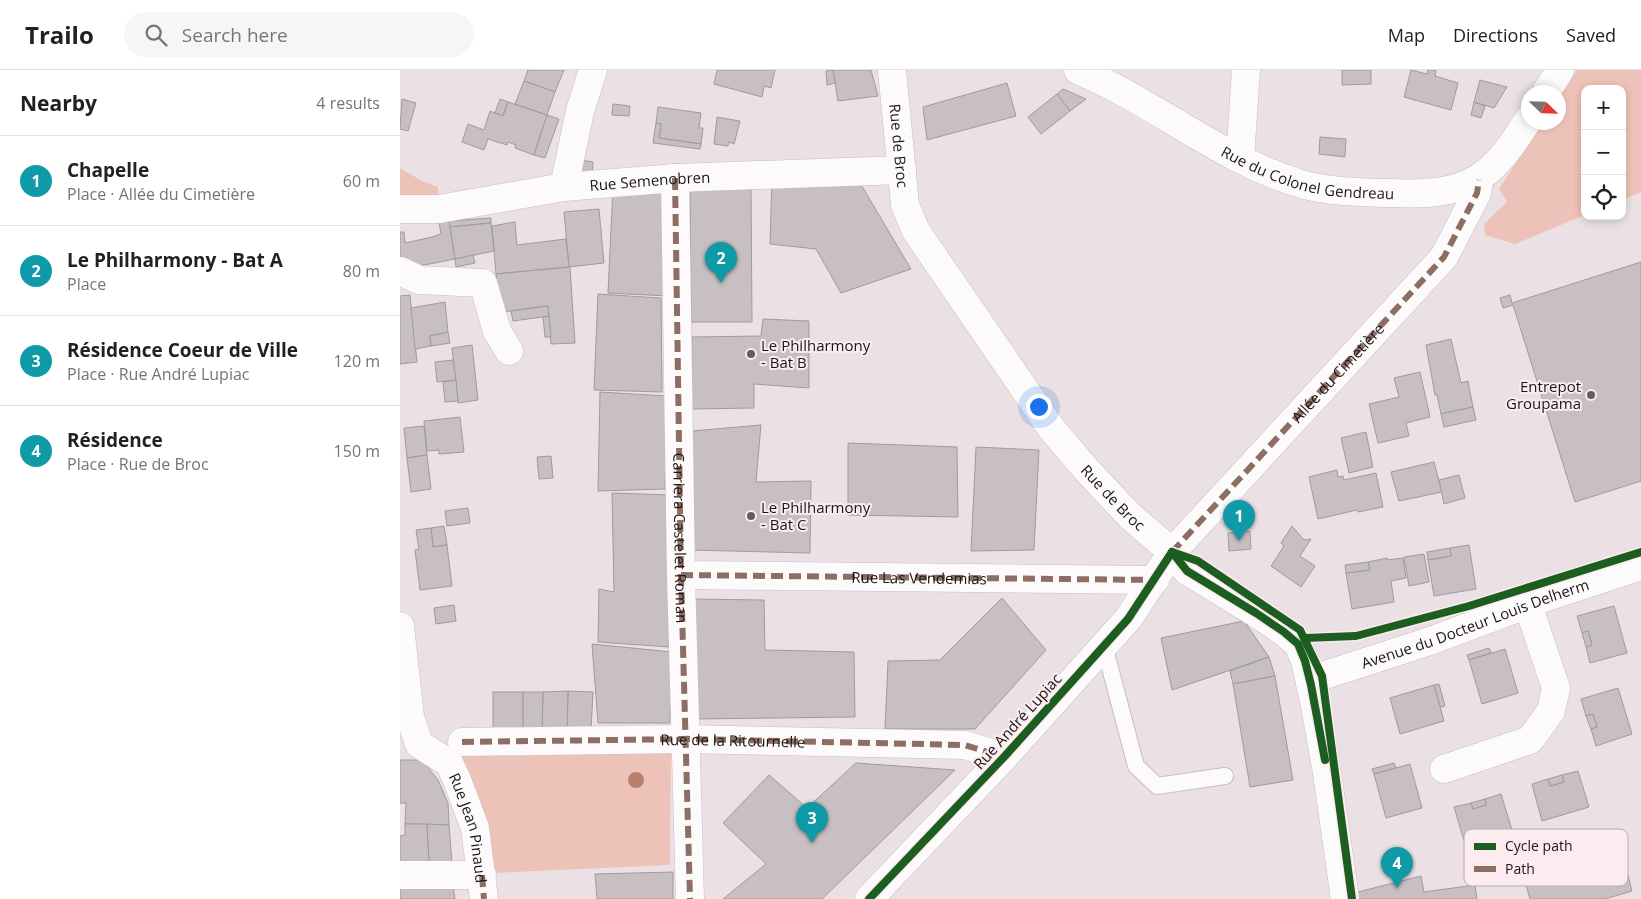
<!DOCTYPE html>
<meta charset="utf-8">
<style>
:root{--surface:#fff;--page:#f6f6f6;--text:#202124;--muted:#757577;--line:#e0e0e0;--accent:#645d5f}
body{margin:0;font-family:"Open Sans",sans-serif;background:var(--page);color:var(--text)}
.controls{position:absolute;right:15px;top:15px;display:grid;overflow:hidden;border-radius:10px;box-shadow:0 2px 8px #0003}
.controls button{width:45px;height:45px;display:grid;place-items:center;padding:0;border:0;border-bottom:1px solid var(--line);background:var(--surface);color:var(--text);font:25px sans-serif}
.compass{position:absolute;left:1121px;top:15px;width:45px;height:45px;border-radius:50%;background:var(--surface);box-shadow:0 2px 8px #0003;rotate:113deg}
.you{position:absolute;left:638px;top:336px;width:18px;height:18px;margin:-12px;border:4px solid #fff;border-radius:50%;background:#1a73e8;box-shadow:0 0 0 8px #1a73e833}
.badge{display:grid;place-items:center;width:32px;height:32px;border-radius:50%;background:var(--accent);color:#fff;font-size:16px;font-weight:700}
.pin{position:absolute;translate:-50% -41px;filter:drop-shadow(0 1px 2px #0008)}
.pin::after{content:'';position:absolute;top:26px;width:18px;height:15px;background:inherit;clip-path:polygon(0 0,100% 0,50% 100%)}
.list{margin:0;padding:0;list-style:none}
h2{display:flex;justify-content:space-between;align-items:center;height:65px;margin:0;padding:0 20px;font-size:21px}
h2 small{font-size:16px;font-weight:400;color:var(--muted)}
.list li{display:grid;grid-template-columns:32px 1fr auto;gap:15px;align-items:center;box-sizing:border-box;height:90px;padding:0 20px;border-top:1px solid var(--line)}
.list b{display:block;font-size:19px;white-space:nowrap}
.list p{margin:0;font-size:16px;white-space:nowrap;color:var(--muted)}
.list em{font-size:16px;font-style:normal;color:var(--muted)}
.icon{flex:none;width:28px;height:28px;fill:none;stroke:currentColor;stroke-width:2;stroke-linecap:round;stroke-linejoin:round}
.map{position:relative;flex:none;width:1241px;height:829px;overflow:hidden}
header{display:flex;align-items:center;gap:30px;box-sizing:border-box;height:70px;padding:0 25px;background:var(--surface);border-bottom:1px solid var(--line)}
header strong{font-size:24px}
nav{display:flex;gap:28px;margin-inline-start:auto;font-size:18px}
.search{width:350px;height:45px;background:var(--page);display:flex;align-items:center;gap:12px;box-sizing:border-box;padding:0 18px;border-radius:28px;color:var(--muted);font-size:19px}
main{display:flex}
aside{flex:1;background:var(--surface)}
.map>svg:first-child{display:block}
.green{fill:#edc2b9}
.building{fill:#c7bfc1;stroke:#a19a9b}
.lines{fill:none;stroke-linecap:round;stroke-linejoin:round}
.lane-casing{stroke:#c6bec0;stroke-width:18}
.street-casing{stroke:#c6bec0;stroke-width:29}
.lane{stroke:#fcfafb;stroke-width:16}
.street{stroke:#fcfafb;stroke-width:28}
.quiet{stroke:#8d6e63;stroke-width:6;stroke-dasharray:12 6;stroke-linecap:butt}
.cycleway-casing{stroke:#fcebef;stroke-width:11}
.cycleway{stroke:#1b5e20;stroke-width:8}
.tree{fill:#b77f6e}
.poi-dot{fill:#645d5f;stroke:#fcebef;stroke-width:2}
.labels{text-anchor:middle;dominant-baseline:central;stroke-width:4;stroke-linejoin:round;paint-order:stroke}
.street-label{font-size:15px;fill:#1c1618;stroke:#fcebef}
.poi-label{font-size:15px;fill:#1c1618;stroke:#fcebef;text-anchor:start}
.key{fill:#fcebef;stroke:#b9abae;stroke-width:1}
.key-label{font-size:14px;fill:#1c1618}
</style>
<header>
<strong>Trailo</strong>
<div class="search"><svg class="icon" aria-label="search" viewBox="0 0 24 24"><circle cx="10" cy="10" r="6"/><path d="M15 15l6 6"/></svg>Search here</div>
<nav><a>Map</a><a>Directions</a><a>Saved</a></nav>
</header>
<main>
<aside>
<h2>Nearby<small>4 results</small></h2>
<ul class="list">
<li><span class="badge" style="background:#0f9aa8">1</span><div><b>Chapelle</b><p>Place · Allée du Cimetière</p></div><em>60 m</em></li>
<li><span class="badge" style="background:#0f9aa8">2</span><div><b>Le Philharmony - Bat A</b><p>Place</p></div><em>80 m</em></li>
<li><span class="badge" style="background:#0f9aa8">3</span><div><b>Résidence Coeur de Ville</b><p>Place · Rue André Lupiac</p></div><em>120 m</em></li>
<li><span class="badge" style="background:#0f9aa8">4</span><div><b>Résidence</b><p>Place · Rue de Broc</p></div><em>150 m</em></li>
</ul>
</aside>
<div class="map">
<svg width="1241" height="829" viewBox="0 0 1241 829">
<rect width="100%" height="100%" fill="#ebe1e4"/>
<g class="green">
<polygon points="1177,0 1241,0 1241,122 1222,130 1222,19 1185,19 1185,145 1115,174 1085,165 1084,154 1107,132 1099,119 1142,53 1158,52 1159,28"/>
<polygon points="0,98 22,111 38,117 38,126 0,131"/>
<polygon points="53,680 271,682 270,795 94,803"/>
</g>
<g class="building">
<polygon points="128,0 164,0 155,22 124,11"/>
<polygon points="317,0 375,0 371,18 364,16 362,27 314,14"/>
<polygon points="433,0 471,0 478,26 438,31"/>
<polygon points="433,0 435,13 427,15 426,1"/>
<polygon points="942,0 971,0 971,14 942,15"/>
<polygon points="1011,0 1027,4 1028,0 1031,0 1036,1 1035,6 1058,13 1051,40 1004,27"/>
<polygon points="1080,10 1107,17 1094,38 1074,32"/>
<polygon points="124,11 155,22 147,45 115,34"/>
<polygon points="607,13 616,46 527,70 523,37"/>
<polygon points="663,19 686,29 670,41 657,24"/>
<polygon points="657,24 670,41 641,64 628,47"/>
<polygon points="2,29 16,33 8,61 0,59"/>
<polygon points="100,29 108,32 103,46 95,43"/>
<polygon points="108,32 147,45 134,85 115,78 116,75 108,72 107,75 88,69 84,80 62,72 68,54 84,60 90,41 103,46"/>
<polygon points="1074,32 1085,36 1081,48 1071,45"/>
<polygon points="213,34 230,36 229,46 212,45"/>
<polygon points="258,37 301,43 299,58 303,58 301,74 259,68 261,54 256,53"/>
<polygon points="147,45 159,49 145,88 134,85"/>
<polygon points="317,47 340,51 334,74 329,72 328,76 314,74"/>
<polygon points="256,53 261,54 259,68 301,74 300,79 253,73"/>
<polygon points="920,67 946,69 945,87 919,84"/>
<polygon points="180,90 193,92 192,115 178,115"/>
<polygon points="372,107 460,113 511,199 441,223 416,179 370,174"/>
<polygon points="269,115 268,226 208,223 213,117"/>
<polygon points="290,115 351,115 352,252 291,252"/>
<polygon points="199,139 204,193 169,197 164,142"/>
<polygon points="91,148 91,153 50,157 49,151"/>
<polygon points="49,151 55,189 19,196 0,189 0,162 4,162 5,173 32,167 41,164 39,152"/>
<polygon points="115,152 117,175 166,169 169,197 96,204 92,156"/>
<polygon points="91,153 94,181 55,189 50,157"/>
<polygon points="73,185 75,193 56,197 55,189"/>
<polygon points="1241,192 1241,411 1175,432 1113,235 1103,238 1100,228 1110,225 1112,233"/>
<polygon points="170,197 175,273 151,274 148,236 102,242 96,204"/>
<polygon points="198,224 261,228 262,322 194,320"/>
<polygon points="10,225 17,292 0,294 0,226"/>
<polygon points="45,232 48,262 30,266 31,276 15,279 11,238"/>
<polygon points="148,236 149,246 113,251 111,241"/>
<polygon points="149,246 151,267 145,267 143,247"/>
<polygon points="363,249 409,251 409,318 354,314 354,338 291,339 292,267 361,266"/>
<polygon points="48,262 50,273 31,276 30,266"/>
<polygon points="1051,269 1061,313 1068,311 1073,337 1041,344 1037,325 1035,325 1026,275"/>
<polygon points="72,275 78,330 58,333 52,278"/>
<polygon points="53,290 56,310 37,312 35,292"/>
<polygon points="1020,302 1030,347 1006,353 1009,366 978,373 969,334 999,327 994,308"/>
<polygon points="56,310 58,331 45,332 43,312"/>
<polygon points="200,322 267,326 265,419 198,421"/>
<polygon points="1073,337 1076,350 1044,357 1041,344"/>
<polygon points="60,347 64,382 39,384 39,380 27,381 24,351"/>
<polygon points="361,355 356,412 411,411 410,483 290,480 292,361"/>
<polygon points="24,356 27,385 7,388 4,358"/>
<polygon points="966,362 973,397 949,403 941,368"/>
<polygon points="448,373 557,377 558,447 448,445"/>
<polygon points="576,377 639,380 634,480 571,481"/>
<polygon points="27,385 31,419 11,422 7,388"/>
<polygon points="151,386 153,408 139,409 137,387"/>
<polygon points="1034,392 1042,422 999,431 991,402"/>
<polygon points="937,400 938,407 943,406 944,410 976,403 983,437 958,442 957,440 918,449 909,407"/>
<polygon points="1059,405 1065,428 1044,434 1039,410"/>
<polygon points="212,423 271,425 269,577 198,572 199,519 214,522"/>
<polygon points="68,438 70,453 47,456 45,441"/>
<polygon points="44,456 47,475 33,477 31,458"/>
<polygon points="892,456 904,470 911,469 900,486 915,496 901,517 871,496 884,476 881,473"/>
<polygon points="31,458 33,477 47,475 52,516 20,520 15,480 19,479 16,460"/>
<polygon points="850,461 851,479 829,481 828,463"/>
<polygon points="1069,475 1076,519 1034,526 1028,490 1051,486 1050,478"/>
<polygon points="1050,478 1051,486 1028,490 1027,482"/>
<polygon points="1024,484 1029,512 1009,516 1004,487"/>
<polygon points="987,488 987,490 1003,488 1006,508 991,511 994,532 952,539 946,503 970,500 968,492"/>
<polygon points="968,492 970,500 946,503 945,495"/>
<polygon points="602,528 646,580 575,659 485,659 488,591 540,590"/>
<polygon points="292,529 364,530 365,580 454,582 455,647 294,649"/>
<polygon points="54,535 56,551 36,554 34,538"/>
<polygon points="1214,536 1227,583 1190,593 1186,577 1192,575 1188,561 1182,563 1177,546"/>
<polygon points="844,551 869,587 772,620 761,568"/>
<polygon points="1188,561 1192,575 1186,577 1182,563"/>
<polygon points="192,574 272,582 270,653 198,653"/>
<polygon points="1089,578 1091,583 1069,590 1067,585"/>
<polygon points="1105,579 1118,623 1082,634 1069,590"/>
<polygon points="869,587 875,606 833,614 830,601"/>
<polygon points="875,606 893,710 850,717 833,614"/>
<polygon points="1039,614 1045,636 1040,637 1034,615"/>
<polygon points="1034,615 1044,651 1000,664 990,628"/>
<polygon points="1218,618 1232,664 1196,676 1191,659 1197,657 1193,644 1186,646 1181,629"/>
<polygon points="168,621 193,622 191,660 167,660"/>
<polygon points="168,621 167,660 142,659 143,622"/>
<rect x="93" y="622" width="30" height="37"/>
<polygon points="123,622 143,622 142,659 123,659"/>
<polygon points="1193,644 1197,657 1191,659 1186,646"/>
<polygon points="0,690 22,690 38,710 48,733 49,755 5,754 6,733 0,733"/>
<polygon points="456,693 555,700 422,829 323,829 366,794 323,753 369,705 407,738"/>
<polygon points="994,693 996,698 974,704 972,699"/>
<polygon points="1010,694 1022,738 986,748 974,704"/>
<polygon points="1178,701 1189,737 1142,751 1132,714 1148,709 1150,716 1164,712 1162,705"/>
<polygon points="1162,705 1164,712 1150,716 1148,709"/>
<polygon points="1101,724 1112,760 1065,774 1054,737 1071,733 1073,739 1086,735 1085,729"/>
<polygon points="1085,729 1086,735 1073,739 1071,733"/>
<polygon points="5,754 27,754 29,792 0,792 0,766 5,765"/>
<polygon points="27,754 49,755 52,793 29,792"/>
<polygon points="1221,779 1232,821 1205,829 1130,829 1124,807"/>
<polygon points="273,802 273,829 197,829 195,804"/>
<polygon points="1021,806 1024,822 1075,815 1077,829 959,829 958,822"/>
<polygon points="0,816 53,816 55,829 0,829"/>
</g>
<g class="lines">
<defs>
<polyline id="lane" points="704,575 736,696 757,716 825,706"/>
<g id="street">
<path id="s1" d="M 492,0 L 505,135 L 516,161 L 651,358 L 684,397 L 730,446 L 772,482 L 787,501 L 856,543 L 884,562 L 898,574 L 905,591 L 915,636 L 927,703 L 945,829"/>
<path id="s2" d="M 678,0 C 756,33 823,92 905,115 C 932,122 960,122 988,123 C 1064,126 1088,115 1128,50"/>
<polyline points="1146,22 1160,0"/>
<polyline points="840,89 846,0"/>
<polyline points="275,108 281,505 290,829"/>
<polyline points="164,117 180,41 193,0"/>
<path id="s3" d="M 0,139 L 39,139 L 164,117 L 275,108 L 502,100"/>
<polyline points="0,201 19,210 83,213 97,261 109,281"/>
<polyline points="281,505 755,510"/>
<path id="s4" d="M 0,556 L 10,647 L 19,674 L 49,693 L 57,710 L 75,758 L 84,829"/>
<path id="s5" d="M 911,615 L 922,606 L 1030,571 L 1150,526 L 1241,496"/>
<polyline points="62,672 286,669 565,675 604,687"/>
<polyline points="1044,699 1130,670 1151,641 1156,618 1128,535"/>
<polyline points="0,805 82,805"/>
<polyline points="469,829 604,687 728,549 772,482 1044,187 1077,123 1079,110"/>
</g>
</defs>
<use href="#lane" class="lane-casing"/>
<use href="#street" class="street-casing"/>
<use href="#lane" class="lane"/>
<use href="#street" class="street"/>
<g class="quiet">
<path id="s6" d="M 275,108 L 281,505 L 290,829"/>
<path id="s7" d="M 772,482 L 1044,187 L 1077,123 L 1079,110"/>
<path id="s8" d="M 281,505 L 755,510"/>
<path id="s9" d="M 62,672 L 286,669 L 565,675 L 604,687"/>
<polyline points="82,805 84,829"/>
</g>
<defs>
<g id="cycleway">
<polyline points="772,482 798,491 900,560 922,606 952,829"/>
<polyline points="772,482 787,501 856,543 884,562 898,574 905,591 911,615 925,690"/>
<polyline points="905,568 956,566 1069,536 1241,482"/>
<polyline points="469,829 604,687 728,549 772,482"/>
</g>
</defs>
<use href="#cycleway" class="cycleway-casing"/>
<use href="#cycleway" class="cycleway"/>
</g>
<circle class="tree" cx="236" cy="710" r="8"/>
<g class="poi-dot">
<circle cx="351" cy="284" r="5"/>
<circle cx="1191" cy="325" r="5"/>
<circle cx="351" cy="446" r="5"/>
</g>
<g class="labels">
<g class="street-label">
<text stroke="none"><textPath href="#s1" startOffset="76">Rue de Broc</textPath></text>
<text stroke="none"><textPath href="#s2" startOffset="255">Rue du Colonel Gendreau</textPath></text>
<text stroke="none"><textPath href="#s3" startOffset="252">Rue Semenobren</textPath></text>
<text stroke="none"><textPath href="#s7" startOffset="244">Allée du Cimetière</textPath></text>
<text stroke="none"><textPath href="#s1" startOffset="496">Rue de Broc</textPath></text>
<text stroke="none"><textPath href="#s6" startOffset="360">Carriera Castelet Roman</textPath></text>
<text stroke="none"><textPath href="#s8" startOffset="238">Rue Las Vendemias</textPath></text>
<text stroke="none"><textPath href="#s5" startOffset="176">Avenue du Docteur Louis Delherm</textPath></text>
<text transform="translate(617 651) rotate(-48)">Rue André Lupiac</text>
<text stroke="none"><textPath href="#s9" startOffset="271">Rue de la Ritournelle</textPath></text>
<text stroke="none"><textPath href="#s4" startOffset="224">Rue Jean Pinaud</textPath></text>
</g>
<g class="poi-label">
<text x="361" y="275">Le Philharmony<tspan x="361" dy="17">- Bat B</tspan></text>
<text x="1181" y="316" text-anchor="end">Entrepot<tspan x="1181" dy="17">Groupama</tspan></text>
<text x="361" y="437">Le Philharmony<tspan x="361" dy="17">- Bat C</tspan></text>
</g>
</g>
<rect x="1064" y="759" width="164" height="57" rx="8" class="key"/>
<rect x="1074" y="773" width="22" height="7" fill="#1b5e20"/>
<rect x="1074" y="796" width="22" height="6" fill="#8d6e63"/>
<g class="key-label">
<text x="1105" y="781">Cycle path</text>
<text x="1105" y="804">Path</text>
</g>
</svg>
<div class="controls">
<button>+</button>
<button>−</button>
<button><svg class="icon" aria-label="locate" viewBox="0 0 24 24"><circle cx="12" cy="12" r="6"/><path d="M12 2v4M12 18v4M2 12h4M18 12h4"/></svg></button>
</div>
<svg class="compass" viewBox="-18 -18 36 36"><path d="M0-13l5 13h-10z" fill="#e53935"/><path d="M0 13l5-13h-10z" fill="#757577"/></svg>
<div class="you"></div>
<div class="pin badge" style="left:839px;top:471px;background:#0f9aa8">1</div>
<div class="pin badge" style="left:321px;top:213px;background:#0f9aa8">2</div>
<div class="pin badge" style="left:412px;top:773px;background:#0f9aa8">3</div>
<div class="pin badge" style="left:997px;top:818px;background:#0f9aa8">4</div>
</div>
</main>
